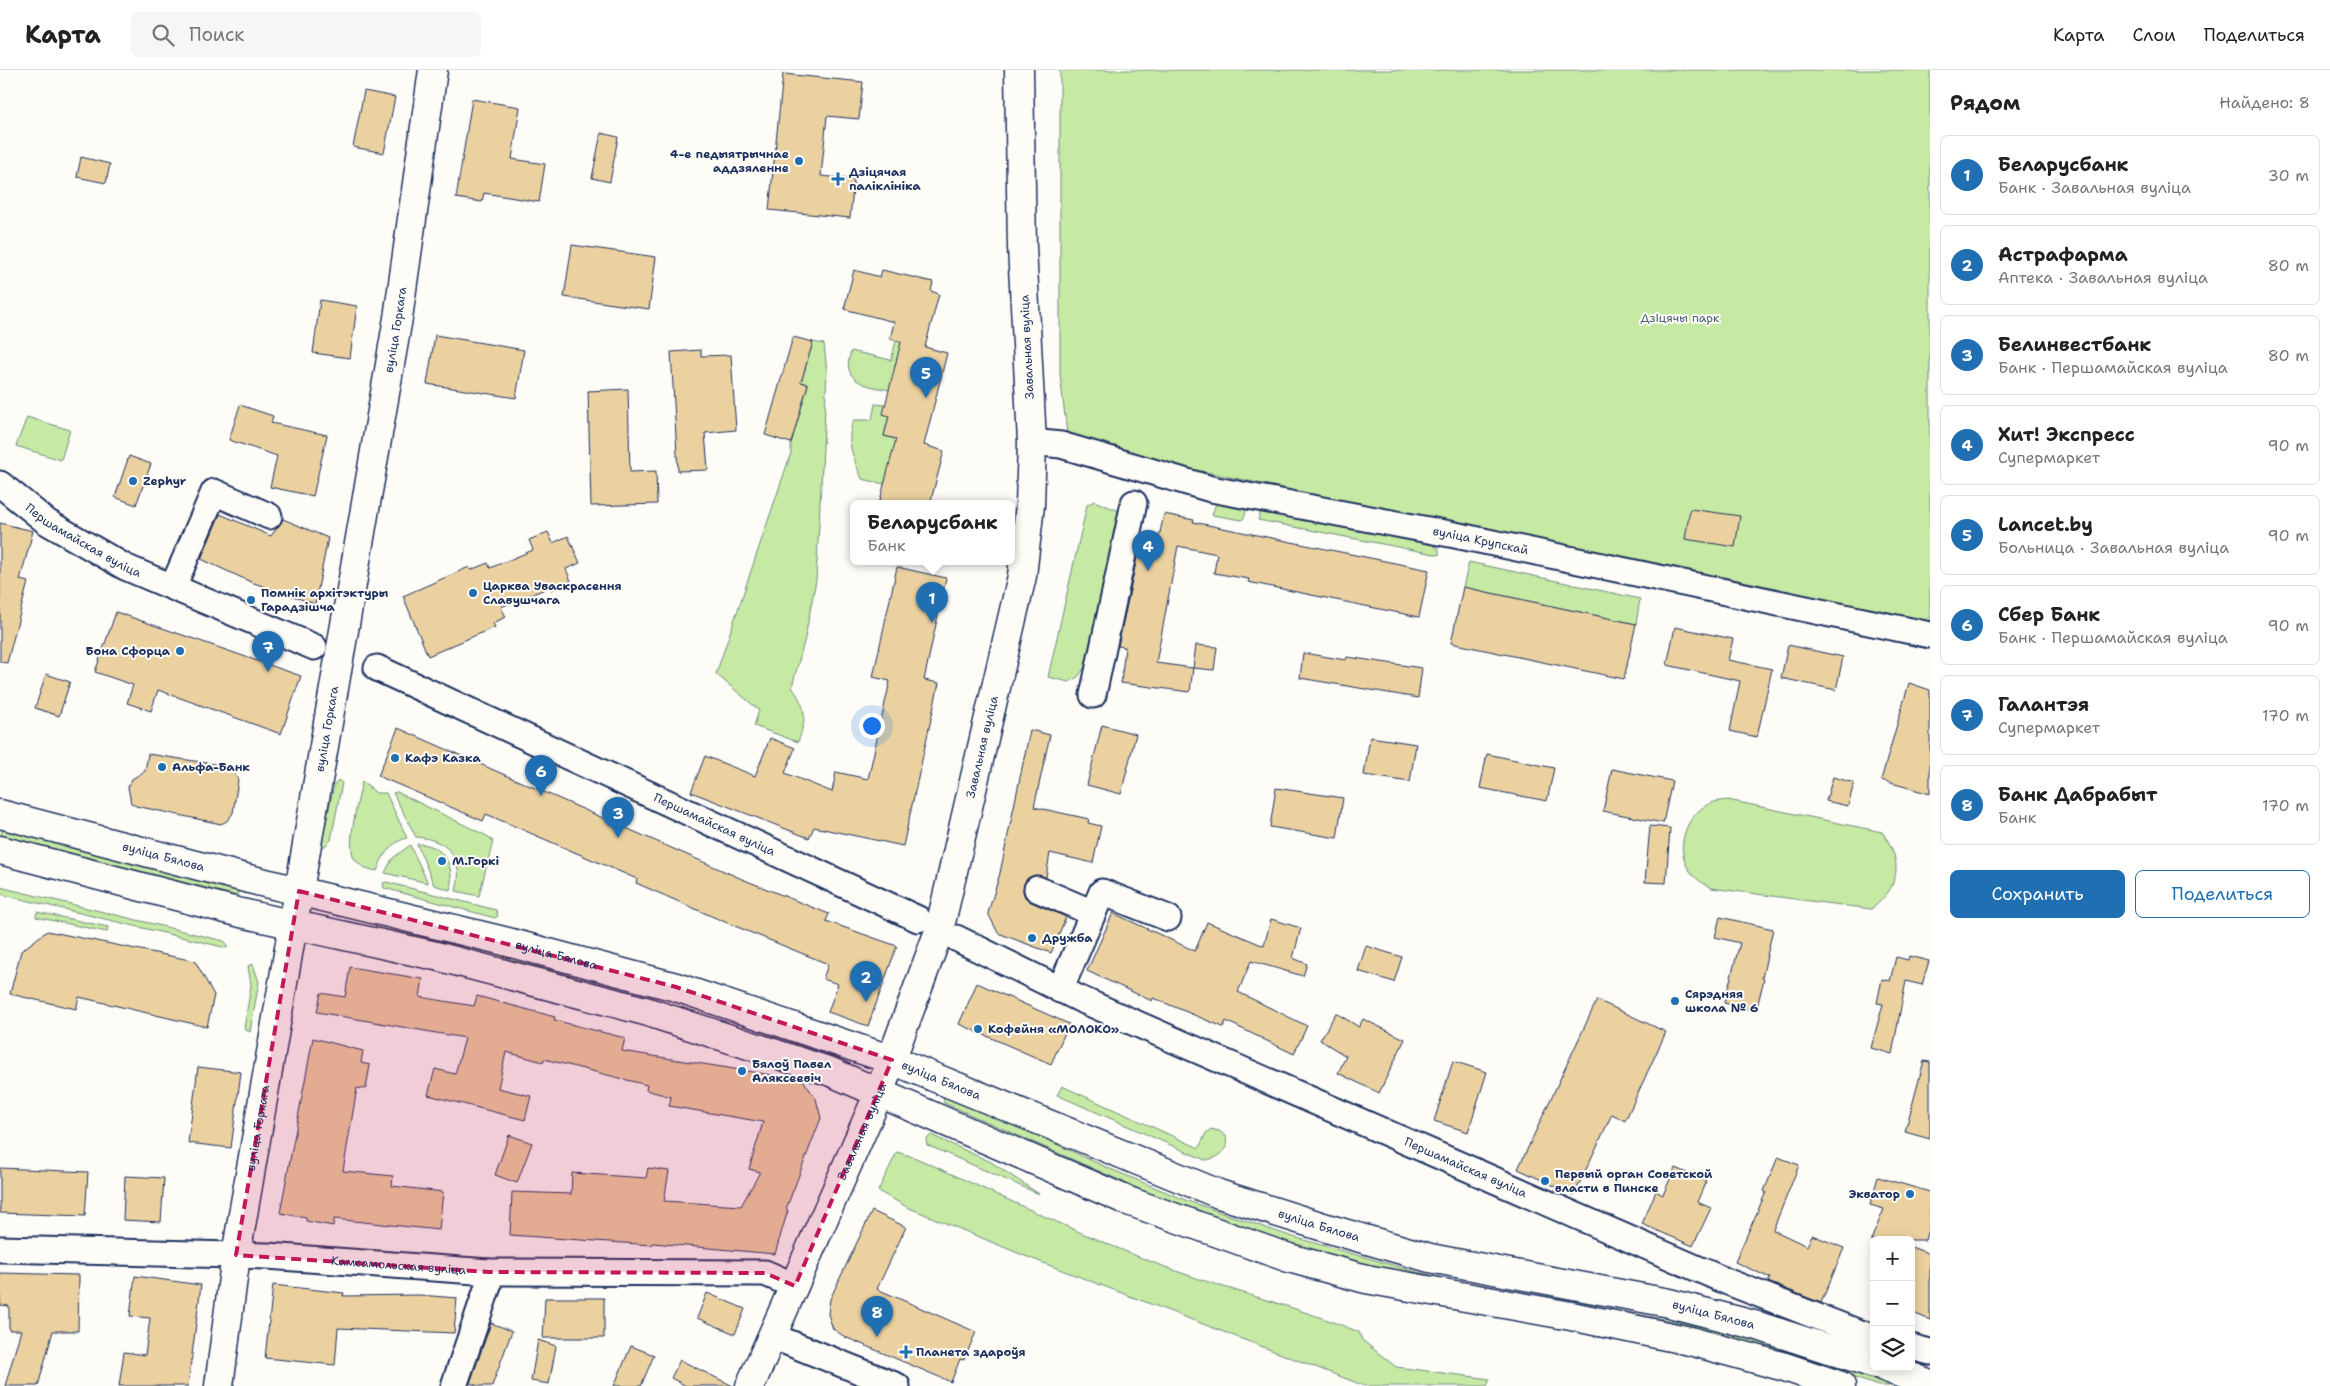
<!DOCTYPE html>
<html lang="ru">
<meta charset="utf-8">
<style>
:root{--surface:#fff;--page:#f6f6f6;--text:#222;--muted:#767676;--line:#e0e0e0;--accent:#1f6fb2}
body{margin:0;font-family:"Shantell Sans",sans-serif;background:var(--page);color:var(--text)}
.controls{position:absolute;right:15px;bottom:15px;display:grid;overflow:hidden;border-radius:8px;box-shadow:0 2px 12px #0003}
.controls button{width:45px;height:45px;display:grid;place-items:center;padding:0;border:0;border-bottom:1px solid var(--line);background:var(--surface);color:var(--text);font:25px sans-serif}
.you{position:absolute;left:871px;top:655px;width:18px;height:18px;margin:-12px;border:4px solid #fff;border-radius:50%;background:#1a73e8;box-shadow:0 0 0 8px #1a73e833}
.badge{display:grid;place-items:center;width:32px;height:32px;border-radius:50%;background:var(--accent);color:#fff;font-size:16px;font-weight:700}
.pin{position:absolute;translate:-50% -41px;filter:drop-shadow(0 1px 2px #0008)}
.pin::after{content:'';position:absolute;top:26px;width:18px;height:15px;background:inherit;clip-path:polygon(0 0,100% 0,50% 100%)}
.popup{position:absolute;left:850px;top:430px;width:165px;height:65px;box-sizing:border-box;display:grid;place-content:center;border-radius:8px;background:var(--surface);filter:drop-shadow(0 1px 4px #0005);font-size:16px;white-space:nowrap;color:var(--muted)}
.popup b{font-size:19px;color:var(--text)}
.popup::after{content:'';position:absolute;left:50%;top:100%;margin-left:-10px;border:10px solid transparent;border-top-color:var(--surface)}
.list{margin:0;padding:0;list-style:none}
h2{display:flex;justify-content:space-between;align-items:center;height:65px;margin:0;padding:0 20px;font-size:21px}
h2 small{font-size:16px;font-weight:400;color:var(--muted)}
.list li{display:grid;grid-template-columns:32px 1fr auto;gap:15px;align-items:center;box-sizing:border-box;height:80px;margin:0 10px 10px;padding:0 10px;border:1px solid var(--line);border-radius:8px}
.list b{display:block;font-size:19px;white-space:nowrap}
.list p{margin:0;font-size:16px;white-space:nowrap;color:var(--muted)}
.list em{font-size:16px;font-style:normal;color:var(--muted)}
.actions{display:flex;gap:10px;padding:15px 20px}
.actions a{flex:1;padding:11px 0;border:1px solid var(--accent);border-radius:8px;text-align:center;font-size:18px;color:var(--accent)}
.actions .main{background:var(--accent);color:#fff}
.icon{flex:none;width:28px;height:28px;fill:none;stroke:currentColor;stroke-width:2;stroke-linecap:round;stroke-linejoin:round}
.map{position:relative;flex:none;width:1930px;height:1316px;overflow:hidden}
header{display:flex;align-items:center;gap:30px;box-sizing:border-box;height:70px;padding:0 25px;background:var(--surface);border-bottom:1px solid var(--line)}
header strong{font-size:24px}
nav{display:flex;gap:28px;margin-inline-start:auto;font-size:18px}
.search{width:350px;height:45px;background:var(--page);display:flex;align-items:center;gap:12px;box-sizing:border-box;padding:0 18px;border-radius:8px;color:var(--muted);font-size:19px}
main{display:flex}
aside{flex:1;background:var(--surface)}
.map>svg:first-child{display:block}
.green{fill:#c6e9a3;stroke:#708c80}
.building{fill:#ebd1a0;stroke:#1b2f5e}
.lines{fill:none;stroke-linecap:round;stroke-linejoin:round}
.minor-casing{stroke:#1b2f5e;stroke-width:29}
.major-casing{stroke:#1b2f5e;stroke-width:31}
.minor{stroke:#fdfcf7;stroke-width:25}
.major{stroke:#fdfcf7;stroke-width:28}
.marked{fill:#c2185b;fill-opacity:0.2;stroke:#c2185b;stroke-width:4;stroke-dasharray:10 6;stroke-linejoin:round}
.poi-dot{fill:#1f6fb2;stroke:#fdfcf7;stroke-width:2}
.labels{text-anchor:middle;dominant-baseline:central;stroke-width:4;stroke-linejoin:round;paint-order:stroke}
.poi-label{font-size:12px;font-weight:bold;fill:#1b2f5e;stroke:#fdfcf7;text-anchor:start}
.park-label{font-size:12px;fill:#465e6f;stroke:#fdfcf7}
.street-label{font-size:12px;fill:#1b2f5e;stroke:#fdfcf7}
</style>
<header>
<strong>Карта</strong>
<div class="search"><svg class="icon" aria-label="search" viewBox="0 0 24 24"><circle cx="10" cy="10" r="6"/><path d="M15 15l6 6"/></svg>Поиск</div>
<nav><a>Карта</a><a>Слои</a><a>Поделиться</a></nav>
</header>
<main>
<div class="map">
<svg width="1930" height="1316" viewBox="0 0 1930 1316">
<rect width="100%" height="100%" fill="#fdfcf7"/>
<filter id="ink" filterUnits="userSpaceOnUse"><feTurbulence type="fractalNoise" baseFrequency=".02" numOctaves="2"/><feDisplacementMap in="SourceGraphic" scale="10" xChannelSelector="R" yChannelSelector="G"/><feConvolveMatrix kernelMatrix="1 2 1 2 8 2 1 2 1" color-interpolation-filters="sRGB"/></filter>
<g filter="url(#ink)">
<g class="green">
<polygon points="1060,0 1930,0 1930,554 1068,373 1060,304"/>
<path d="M 896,271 L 909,274 L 890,320 C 866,316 840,312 851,281 L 891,290 Z"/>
<path d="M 813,272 L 824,274 L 827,302 L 816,510 L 805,568 L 792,617 C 807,639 807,647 798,672 L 754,656 L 759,640 L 716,604 L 791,383 L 791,373 L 808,315 L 801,312 Z"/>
<path d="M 875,334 L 886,335 L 889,346 L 884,366 L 904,371 L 884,414 L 862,409 C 854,389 844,370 854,350 L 872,350 Z"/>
<polygon points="27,347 70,360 61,390 16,376"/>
<polygon points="1094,431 1117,440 1121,447 1087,594 1078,607 1069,612 1048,607 1087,435"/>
<polygon points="1220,432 1247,433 1245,446 1242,450 1212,445 1215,436"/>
<polygon points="1262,437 1430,473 1439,479 1439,485 1258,450"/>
<polygon points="1469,492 1640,529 1636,554 1463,517"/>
<polygon points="338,710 342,713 331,770 324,777 322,772 334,715"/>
<path d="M 362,711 L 376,723 L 386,723 L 407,768 C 389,773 383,786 377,801 C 367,799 360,797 354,788 C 346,773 359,728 362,711 Z"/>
<path d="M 397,722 L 487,766 L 493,771 L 479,826 L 456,821 C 465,789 448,769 416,767 L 393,723 Z"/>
<path d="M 1728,730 L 1882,762 C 1904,791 1900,818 1871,839 L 1711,818 C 1703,813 1695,809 1690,801 C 1674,780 1685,745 1709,734 C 1714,731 1722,731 1728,730 Z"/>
<polygon points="3,758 239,819 237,826 1,765"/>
<path d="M 417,774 C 444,773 455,797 450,820 L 434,815 Z"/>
<polygon points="410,775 428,813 385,803 392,789"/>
<polygon points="386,812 496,840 498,846 495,848 384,818 383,813"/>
<polygon points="0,817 224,871 227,874 227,878 0,824"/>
<polygon points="37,842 108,857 107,862 36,847"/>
<polygon points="378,852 646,922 376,859"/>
<polygon points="253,894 259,912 250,962 244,959 251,915 248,896"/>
<path d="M 1062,1016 L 1199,1078 L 1206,1063 L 1211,1059 L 1219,1061 L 1226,1066 L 1227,1077 C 1221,1086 1215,1089 1205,1090 L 1057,1025 Z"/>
<polygon points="948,1024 1108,1098 1188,1131 1290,1166 1417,1202 1504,1222 1588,1235 1711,1258 1755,1269 1899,1316 1878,1316 1788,1285 1419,1212 1332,1187 1185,1139 944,1033 943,1027"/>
<polygon points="931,1065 991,1092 1039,1124 927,1075 926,1070"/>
<path d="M 897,1082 L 916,1088 C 1002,1126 1088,1169 1176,1201 C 1237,1223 1299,1237 1359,1262 L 1362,1270 L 1396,1297 L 1490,1309 L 1487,1316 L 1365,1316 L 1025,1186 L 907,1137 L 878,1121 Z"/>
</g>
<g class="building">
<polygon points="783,4 863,12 859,49 827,46 821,106 854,109 850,148 769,140"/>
<polygon points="364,21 395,27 384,83 353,77"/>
<polygon points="472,29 520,37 512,89 545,94 539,132 484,123 482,132 456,128"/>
<polygon points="601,63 618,67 610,112 592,108"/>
<polygon points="81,87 110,94 106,113 77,107"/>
<polygon points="572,175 656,187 649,239 564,227"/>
<polygon points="854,200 880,207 882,200 933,212 931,221 939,224 925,277 947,283 924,375 944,381 930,434 879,434 896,369 884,366 889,346 883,344 901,272 890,269 894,252 844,239"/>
<polygon points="320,230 357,236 350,288 313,283"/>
<polygon points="435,265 524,280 516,328 427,314"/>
<polygon points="793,267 813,272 801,312 808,314 791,373 765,365"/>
<polygon points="701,280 701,286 731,285 736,360 705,363 708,400 678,401 671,282"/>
<polygon points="628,319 630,402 656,401 657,434 591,436 588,321"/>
<polygon points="240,335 273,346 271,353 327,365 313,426 270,417 277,386 229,370"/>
<polygon points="129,386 151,394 136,435 115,427"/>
<polygon points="1690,439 1740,446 1735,477 1685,469"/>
<polygon points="220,444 271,466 283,449 328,468 315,534 251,512 201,489"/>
<polygon points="1164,444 1194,450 1193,452 1429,500 1419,547 1248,512 1249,509 1214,503 1217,484 1178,476 1156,593 1193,598 1190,622 1121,613 1125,577 1118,576 1141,469 1158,472"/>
<polygon points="0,453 33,461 20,510 28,512 7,593 0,592"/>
<polygon points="548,462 553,473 568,466 580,493 566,499 571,511 551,520 550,517 501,537 506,547 493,553 495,557 428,586 403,526 469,497 470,500 488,493 490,498 533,480 529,470"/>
<polygon points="897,497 946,508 924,610 939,613 903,776 814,757 809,768 691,722 705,686 755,706 770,668 795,678 785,703 832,722 836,702 868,709 890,611 873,607"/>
<polygon points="1463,517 1636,554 1624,609 1451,573"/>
<polygon points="116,542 301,606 281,664 158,620 151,641 127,633 133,615 95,602"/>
<polygon points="1675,557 1733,569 1728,590 1772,599 1757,667 1730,661 1740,611 1667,595"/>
<polygon points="1196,575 1217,577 1214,600 1193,598"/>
<polygon points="1788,575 1843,587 1836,620 1781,608"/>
<polygon points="1303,583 1346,590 1347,587 1422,598 1418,628 1300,608"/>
<polygon points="46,604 70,612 59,646 35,638"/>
<polygon points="1909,613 1930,620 1930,724 1881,710"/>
<polygon points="1102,655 1136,664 1121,724 1087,715"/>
<polygon points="398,658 742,809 829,844 826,851 897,876 868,956 828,942 838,914 823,909 828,894 725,852 636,813 637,809 486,744 483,751 378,706"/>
<polygon points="1030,660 1050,665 1034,737 1089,749 1088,753 1101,756 1093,793 1050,783 1046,807 1035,805 1028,808 1024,814 1023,821 1025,827 1031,832 1066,847 1051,883 998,863 988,843 1000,803"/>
<polygon points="1370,667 1416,674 1410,712 1364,705"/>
<polygon points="148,684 227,696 234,702 238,710 233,743 227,751 221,754 136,736 131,733 128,717 132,709 145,701"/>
<polygon points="1487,684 1554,698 1547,731 1480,718"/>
<polygon points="1612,699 1672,711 1663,753 1603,741"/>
<polygon points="1833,707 1854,713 1848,736 1826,731"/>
<polygon points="1276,718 1343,728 1337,768 1270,757"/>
<polygon points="1650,756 1670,758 1666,813 1645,812"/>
<polygon points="1113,843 1195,881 1207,852 1264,876 1271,849 1301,858 1293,888 1307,894 1303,906 1251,891 1238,922 1307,956 1294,984 1226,951 1223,957 1153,928 1152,931 1087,901"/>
<polygon points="1720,847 1773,859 1762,908 1764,909 1756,941 1724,933 1740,873 1715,867"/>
<polygon points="47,861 195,891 214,925 207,957 79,927 76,939 10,924 21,881"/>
<polygon points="1366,876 1402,887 1394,912 1358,901"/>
<polygon points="1909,886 1929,891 1922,915 1906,911 1892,984 1871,978 1883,934 1877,933 1882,909 1890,911 1896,887 1908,890"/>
<polygon points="350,897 423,909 420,927 474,936 477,926 555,947 554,950 625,968 622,981 803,1010 816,1029 821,1048 786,1139 788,1140 775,1184 653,1173 652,1175 510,1165 512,1122 571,1124 572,1103 646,1108 648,1098 669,1101 664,1131 741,1136 760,1102 749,1099 763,1052 669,1036 671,1027 646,1020 647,1015 544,989 543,992 506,982 498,1018 531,1026 525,1050 428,1025 435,999 455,1004 465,968 317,942 321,923 345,927"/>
<polygon points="977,913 1069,954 1051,994 959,954"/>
<polygon points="1597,930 1666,962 1625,1051 1612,1044 1574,1125 1518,1099"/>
<polygon points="1336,943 1359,957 1363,949 1405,969 1379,1023 1338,1003 1346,986 1320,970"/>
<polygon points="313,968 363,981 361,993 370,995 366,1019 357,1018 343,1101 393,1106 392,1116 443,1122 439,1160 334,1149 333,1156 306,1151 306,1148 280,1143"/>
<polygon points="1453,991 1487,1002 1468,1062 1434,1051"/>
<polygon points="1924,991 1930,992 1930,1069 1905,1062"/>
<polygon points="198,997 241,1002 231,1078 188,1073"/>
<polygon points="509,1065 532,1073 517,1113 495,1105"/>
<polygon points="1778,1087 1799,1095 1773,1160 1807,1176 1812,1165 1844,1178 1821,1233 1768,1212 1770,1208 1735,1192 1766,1122 1764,1121"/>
<polygon points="0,1098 88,1102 85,1146 0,1143"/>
<polygon points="1675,1098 1706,1111 1697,1132 1711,1138 1693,1176 1642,1154 1656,1121 1663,1125"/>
<polygon points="125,1106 164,1108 161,1152 123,1150"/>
<polygon points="1878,1107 1930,1122 1930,1152 1925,1170 1871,1170 1884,1139 1870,1135"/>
<polygon points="872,1141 906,1157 877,1219 976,1262 964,1290 960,1289 951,1312 845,1267 833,1259 828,1244 830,1229"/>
<polygon points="1911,1177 1930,1184 1930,1250 1911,1242"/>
<polygon points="0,1203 79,1205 78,1261 53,1261 38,1316 5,1316 21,1260 9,1260 9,1236 0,1235"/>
<polygon points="135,1206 201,1215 188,1316 119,1316 124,1282 145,1285 150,1248 130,1246"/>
<polygon points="273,1215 344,1223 343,1226 419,1225 457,1228 454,1263 338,1258 335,1295 265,1288"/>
<polygon points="707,1223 745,1239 735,1264 697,1248"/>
<polygon points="545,1228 604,1228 604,1268 543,1268"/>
<polygon points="491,1253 512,1261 492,1316 478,1316 470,1313"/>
<polygon points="538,1270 556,1276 549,1314 531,1311"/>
<polygon points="631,1276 654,1285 641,1316 614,1316"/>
<polygon points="680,1290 733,1316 686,1316 671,1308"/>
</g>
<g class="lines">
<defs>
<g id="minor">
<path id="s1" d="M 1032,372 L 1061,375 L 1211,419 L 1455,465 L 1930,565"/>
<path id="s2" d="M 0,414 L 47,452 L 125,497 L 314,577"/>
<polyline points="173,517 214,422 269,446"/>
<path id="s3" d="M 377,598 L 918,849"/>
<polyline points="1093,625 1134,433"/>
<polyline points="1037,819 1093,843"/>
<path id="s4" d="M 956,868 L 1080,929 L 1728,1212 L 1857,1262 L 1874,1267"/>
<polyline points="1060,920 1102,822 1168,848"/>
<path id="s5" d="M 0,1179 L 267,1186 L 489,1202 L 765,1203 L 795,1216"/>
<polyline points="772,1266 897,1316"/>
<polyline points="1911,1277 1930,1282"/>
<polyline points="454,1316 488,1216 489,1202"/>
</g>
<g id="major">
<path id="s6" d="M 0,744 L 249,809 L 504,871 L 676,917 L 892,990 L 1219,1124 L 1333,1160 L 1430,1188 L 1669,1233 L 1758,1256 L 1874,1294"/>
<polyline points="0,780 241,843 436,886 645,941 831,1002 1128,1131 1289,1188 1366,1209 1571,1246 1690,1271 1785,1297 1841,1316"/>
<polyline points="1884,1297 1930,1314"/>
<path id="s7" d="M 219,1316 L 236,1185 L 398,248 L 433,0"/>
<path id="s8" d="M 750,1316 L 879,1023 L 939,861 L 1022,506 L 1030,435 L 1032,372 L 1022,177 L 1019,0"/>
</g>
</defs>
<use href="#minor" class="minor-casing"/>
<use href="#major" class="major-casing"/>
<use href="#minor" class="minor"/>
<use href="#major" class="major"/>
</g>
</g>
<path class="marked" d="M 299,821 L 676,917 L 892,990 L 795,1216 L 765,1203 L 489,1202 L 236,1185 Z"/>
<g class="poi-dot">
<circle cx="799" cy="91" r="5"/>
<path d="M835.5 101.5h5v5h5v5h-5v5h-5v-5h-5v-5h5z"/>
<circle cx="133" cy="411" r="5"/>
<circle cx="473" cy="523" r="5"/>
<circle cx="251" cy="530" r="5"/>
<circle cx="180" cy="581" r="5"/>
<circle cx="395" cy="688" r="5"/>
<circle cx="162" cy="697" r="5"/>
<circle cx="442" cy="791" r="5"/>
<circle cx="1032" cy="868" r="5"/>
<circle cx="1675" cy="931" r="5"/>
<circle cx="978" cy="959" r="5"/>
<circle cx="742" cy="1001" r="5"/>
<circle cx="1545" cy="1111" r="5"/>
<circle cx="1910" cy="1124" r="5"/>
<path d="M903.5 1274.5h5v5h5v5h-5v5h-5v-5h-5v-5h5z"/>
</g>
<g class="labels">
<g class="poi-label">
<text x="789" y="84" text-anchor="end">4-е педыятрычнае<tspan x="789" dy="14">аддзяленне</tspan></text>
<text x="849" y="102">Дзіцячая<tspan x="849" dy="14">паліклініка</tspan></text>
<text x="143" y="411">Zephyr</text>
<text x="483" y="516">Царква Уваскрасення<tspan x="483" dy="14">Славушчага</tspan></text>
<text x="261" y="523">Помнік архітэктуры<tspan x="261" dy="14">Гарадзішча</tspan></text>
<text x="170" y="581" text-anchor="end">Бона Сфорца</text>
<text x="405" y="688">Кафэ Казка</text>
<text x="172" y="697">Альфа-Банк</text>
<text x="452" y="791">М.Горкі</text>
<text x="1042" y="868">Дружба</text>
<text x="1685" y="924">Сярэдняя<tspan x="1685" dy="14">школа № 6</tspan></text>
<text x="988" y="959">Кофейня «МОЛОКО»</text>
<text x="752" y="994">Бялоў Павел<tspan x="752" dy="14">Аляксеевіч</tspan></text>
<text x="1555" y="1104">Первый орган Советской<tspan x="1555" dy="14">власти в Пинске</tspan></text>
<text x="1900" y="1124" text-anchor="end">Экватор</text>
<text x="916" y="1282">Планета здароўя</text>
</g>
<g class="park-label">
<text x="1680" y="248">Дзіцячы парк</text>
</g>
<g class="street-label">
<text stroke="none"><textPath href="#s7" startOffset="1071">вуліца Горкага</textPath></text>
<text transform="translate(1027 277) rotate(-93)">Завальная вуліца</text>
<text stroke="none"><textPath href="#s2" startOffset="101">Першамайская вуліца</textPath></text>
<text stroke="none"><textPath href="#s1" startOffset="460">вуліца Крупскай</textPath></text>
<text stroke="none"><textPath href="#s7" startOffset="666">вуліца Горкага</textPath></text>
<text stroke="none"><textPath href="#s8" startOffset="682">Завальная вуліца</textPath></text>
<text stroke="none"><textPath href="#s3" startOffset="372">Першамайская вуліца</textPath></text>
<text stroke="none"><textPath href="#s6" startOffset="169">вуліца Бялова</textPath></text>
<text stroke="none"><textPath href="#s6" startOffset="574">вуліца Бялова</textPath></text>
<text stroke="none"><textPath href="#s6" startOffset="979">вуліца Бялова</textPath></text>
<text stroke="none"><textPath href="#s7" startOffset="261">вуліца Горкага</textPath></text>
<text stroke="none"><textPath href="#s8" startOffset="278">Завальная вуліца</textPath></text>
<text stroke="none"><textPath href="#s4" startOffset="559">Першамайская вуліца</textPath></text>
<text stroke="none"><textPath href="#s6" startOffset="1384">вуліца Бялова</textPath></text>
<text stroke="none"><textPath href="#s5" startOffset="399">Камсамольская вуліца</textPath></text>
<text stroke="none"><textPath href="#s6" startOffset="1789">вуліца Бялова</textPath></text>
</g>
</g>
</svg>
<div class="controls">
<button>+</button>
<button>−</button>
<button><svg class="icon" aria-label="layers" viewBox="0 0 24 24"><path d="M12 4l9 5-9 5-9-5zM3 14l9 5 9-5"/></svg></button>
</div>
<div class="you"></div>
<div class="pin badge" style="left:932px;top:553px">1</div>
<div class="popup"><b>Беларусбанк</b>Банк</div>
<div class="pin badge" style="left:866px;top:932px">2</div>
<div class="pin badge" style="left:618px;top:768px">3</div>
<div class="pin badge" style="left:1148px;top:501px">4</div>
<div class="pin badge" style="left:926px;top:328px">5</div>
<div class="pin badge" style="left:541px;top:726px">6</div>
<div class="pin badge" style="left:268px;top:602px">7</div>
<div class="pin badge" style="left:877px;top:1267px">8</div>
</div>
<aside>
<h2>Рядом<small>Найдено: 8</small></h2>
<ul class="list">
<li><span class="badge">1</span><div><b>Беларусбанк</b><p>Банк · Завальная вуліца</p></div><em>30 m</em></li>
<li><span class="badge">2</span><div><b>Астрафарма</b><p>Аптека · Завальная вуліца</p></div><em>80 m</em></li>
<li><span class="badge">3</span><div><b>Белинвестбанк</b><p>Банк · Першамайская вуліца</p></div><em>80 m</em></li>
<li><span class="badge">4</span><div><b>Хит! Экспресс</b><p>Супермаркет</p></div><em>90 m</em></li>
<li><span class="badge">5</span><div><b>Lancet.by</b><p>Больница · Завальная вуліца</p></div><em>90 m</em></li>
<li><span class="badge">6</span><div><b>Сбер Банк</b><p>Банк · Першамайская вуліца</p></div><em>90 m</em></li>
<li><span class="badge">7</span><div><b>Галантэя</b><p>Супермаркет</p></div><em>170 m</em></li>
<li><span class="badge">8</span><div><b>Банк Дабрабыт</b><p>Банк</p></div><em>170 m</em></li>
</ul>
<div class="actions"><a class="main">Сохранить</a><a>Поделиться</a></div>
</aside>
</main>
